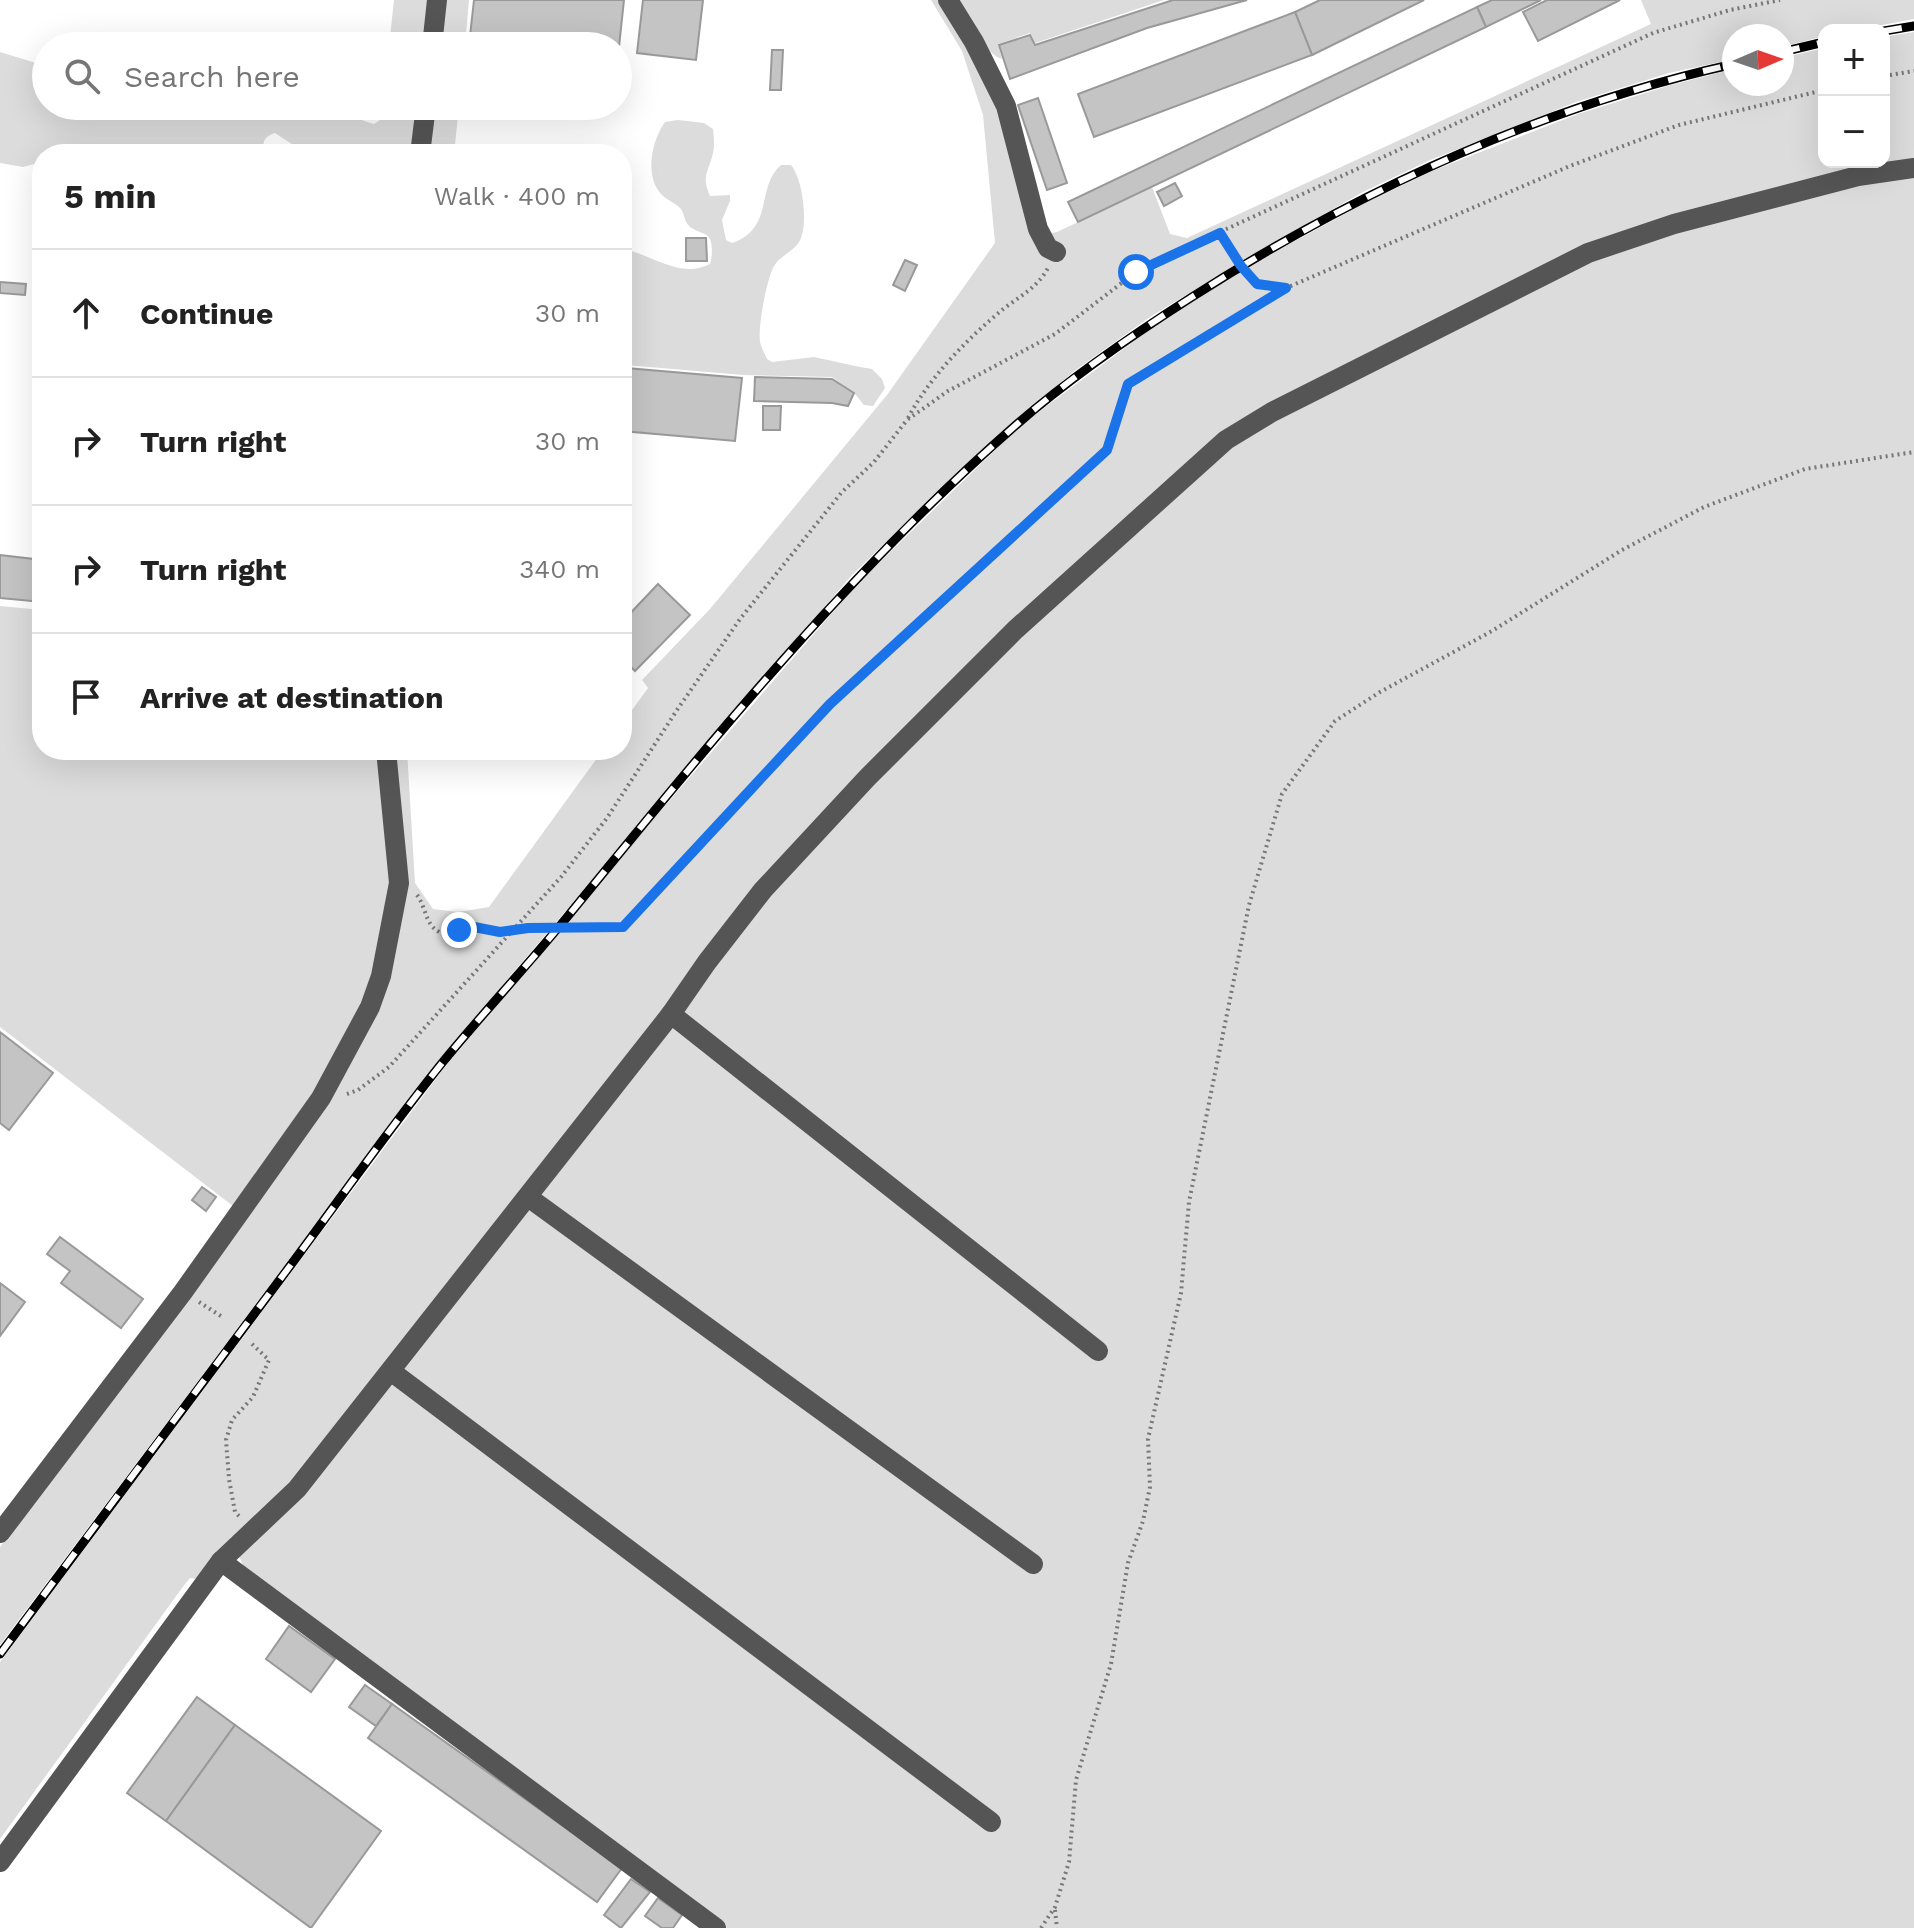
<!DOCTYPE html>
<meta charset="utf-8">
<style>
:root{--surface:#fff;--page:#f6f6f6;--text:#222;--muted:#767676;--line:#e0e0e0}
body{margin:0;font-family:"Work Sans",sans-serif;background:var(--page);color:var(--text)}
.controls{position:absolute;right:24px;top:24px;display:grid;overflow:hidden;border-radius:16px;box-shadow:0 8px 32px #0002}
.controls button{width:72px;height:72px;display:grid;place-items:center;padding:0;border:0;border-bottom:2px solid var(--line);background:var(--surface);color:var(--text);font:40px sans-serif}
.compass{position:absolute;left:1722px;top:24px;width:72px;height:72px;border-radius:50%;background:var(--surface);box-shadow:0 8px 32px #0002;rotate:88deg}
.stop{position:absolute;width:24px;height:24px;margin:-18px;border:6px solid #1a73e8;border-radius:50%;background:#fff}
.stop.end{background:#1a73e8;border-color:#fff;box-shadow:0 2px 8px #0008}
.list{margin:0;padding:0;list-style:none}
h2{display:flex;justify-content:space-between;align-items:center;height:104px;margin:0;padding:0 32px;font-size:34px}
h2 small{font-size:26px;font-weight:400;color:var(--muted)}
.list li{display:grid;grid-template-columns:52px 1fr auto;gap:24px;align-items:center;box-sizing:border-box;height:128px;padding:0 32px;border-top:2px solid var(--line)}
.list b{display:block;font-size:30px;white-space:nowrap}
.list em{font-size:26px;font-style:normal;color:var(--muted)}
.icon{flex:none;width:44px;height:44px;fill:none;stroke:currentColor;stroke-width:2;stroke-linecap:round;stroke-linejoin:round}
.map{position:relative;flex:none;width:1914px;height:1928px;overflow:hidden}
.search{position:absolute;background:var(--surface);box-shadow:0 8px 32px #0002;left:32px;top:32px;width:600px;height:88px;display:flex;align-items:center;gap:20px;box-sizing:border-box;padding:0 28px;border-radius:44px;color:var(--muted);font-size:30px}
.panel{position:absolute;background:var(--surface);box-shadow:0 8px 32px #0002;left:32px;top:144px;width:600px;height:616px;border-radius:32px}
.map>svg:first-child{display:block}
.green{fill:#dcdcdc}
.building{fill:#c4c4c4;stroke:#999;stroke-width:2}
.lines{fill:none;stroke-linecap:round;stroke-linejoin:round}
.path{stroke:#777;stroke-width:4;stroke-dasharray:2 4;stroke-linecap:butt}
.minor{stroke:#555;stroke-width:20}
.rail-casing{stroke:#000;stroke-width:9}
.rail{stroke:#fff;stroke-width:6;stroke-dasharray:18;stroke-linecap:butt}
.route{stroke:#1a73e8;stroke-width:10}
</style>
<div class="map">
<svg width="1914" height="1928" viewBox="0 0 1914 1928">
<rect width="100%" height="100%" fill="#fff"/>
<g class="green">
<polygon points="394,0 428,0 423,46 389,46"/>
<polygon points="445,0 469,0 465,46 440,46"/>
<polygon points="931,0 941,0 1001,107 1035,236 1057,232 1152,187 1170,234 1187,238 1651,24 1641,0 1914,0 1914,19 1855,30 1824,30 1824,36 1782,47 1782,36 1734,36 1734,59 1669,73 1576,102 1428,161 1363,192 1242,261 1150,317 1073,372 963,468 852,575 438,1061 0,1645 0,1547 184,1302 323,1108 399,918 392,750 407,750 415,883 433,909 458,912 489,907 603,750 622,750 622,724 648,688 642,680 710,609 887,395 995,243 983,115 962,51"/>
<path d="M 957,0 L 1164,0 L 1035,43 L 1030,33 L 998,44 L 1002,59 C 982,52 968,18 957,0 Z"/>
<polygon points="1914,32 1914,1928 699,1928 256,1598 231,1536 228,1551 197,1579 190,1578 182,1588 0,1839 0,1662 444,1068 650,823 859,582 1021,425 1153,327 1245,268 1365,203 1432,171 1578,114 1671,85 1734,69 1734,84 1782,84 1782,58 1824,48 1824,162 1884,162 1884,37"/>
<path d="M 0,52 L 46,66 L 46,106 L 343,106 L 364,121 L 374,124 L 380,120 L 381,106 L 417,106 L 411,154 L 307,154 L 275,133 C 263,137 263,142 263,154 L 42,154 L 42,162 L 23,167 L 0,163 Z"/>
<polygon points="433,106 459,106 454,154 427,154"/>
<path d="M 678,120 L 704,123 L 713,129 C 714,138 715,148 712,157 C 707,174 702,177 710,196 L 730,195 L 730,201 L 722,220 L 726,240 L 732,243 C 775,228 755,188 781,165 L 791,165 C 803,179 809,226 799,242 C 793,252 778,257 773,268 C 766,283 758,326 760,342 C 761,347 765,354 767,359 L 772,362 L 814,357 L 860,367 L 872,369 L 882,379 L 885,388 L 873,406 L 864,405 L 855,394 L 832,377 L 743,375 L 626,365 L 622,367 L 622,249 C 651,253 679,280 710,264 C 712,258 713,246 710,239 C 707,232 695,232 689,226 C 684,221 685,215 681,209 C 676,203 666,200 661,194 C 644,175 652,140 665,122 Z"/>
<polygon points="0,606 42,610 42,750 377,750 390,883 374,974 362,1005 310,1102 233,1206 0,1027"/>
</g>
<g class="building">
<polygon points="474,0 624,0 618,56 618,46 469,45"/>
<polygon points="643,0 703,0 696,60 637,53"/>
<polygon points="1173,0 1247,0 1147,28 1010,79 999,45 1030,35 1035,45"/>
<polygon points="1320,0 1424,0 1312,55 1295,12"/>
<polygon points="1492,0 1541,0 1486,27 1477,7"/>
<polygon points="1547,0 1620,0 1538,41 1523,12"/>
<polygon points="1477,7 1486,27 1078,222 1068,202"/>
<polygon points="1295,12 1312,55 1094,137 1078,94"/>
<polygon points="772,50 783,50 781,90 770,90"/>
<polygon points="1038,98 1067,183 1047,190 1018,105"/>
<polygon points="1175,183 1182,196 1164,206 1157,192"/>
<polygon points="686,238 706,238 707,261 686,261"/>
<polygon points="905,260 917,265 905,291 893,285"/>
<polygon points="0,282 26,284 25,295 0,293"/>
<polygon points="626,368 742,378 735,441 622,431"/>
<polygon points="755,377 832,379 854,393 848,406 832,403 754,401"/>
<polygon points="763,406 781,406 780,430 763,430"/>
<polygon points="0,555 42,560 42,602 0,598"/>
<polygon points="658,584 690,615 635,671 622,658 622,622"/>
<polygon points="0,1032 53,1073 9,1130 0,1123"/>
<polygon points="202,1187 216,1197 206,1211 192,1200"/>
<polygon points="60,1237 143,1299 121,1328 61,1283 70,1271 47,1254"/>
<polygon points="0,1283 25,1302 0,1336"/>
<polygon points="289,1626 335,1659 311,1692 266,1659"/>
<polygon points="365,1685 392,1704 376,1726 349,1707"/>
<polygon points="197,1697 235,1725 166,1821 127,1793"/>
<polygon points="392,1704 622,1868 597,1902 368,1738"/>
<polygon points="235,1725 381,1831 311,1928 166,1821"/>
<polygon points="631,1879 650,1892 621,1928 604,1915"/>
<polygon points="658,1898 682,1915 673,1928 662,1928 645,1916"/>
</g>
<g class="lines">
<g class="path">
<polyline points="1884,76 1914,71"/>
<polyline points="1220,233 1241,266 1257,284 1283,287"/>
<path d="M 908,418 C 929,378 967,339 1002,310 C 1019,297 1038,287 1048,268"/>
<path d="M 417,895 C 428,910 424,930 448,935 L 469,926 L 500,932 L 528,928 L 623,927 L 830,704 L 1107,450 L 1128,384 L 1286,288 L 1570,166 L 1679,125 L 1824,90"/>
<polyline points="347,1094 358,1090 389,1067 561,877 607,818 677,710 740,619 842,492 874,462 907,420 948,391 1055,334 1136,272 1172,254 1653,33 1730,10 1780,0"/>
<polyline points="199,1302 224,1318"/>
<polyline points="239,1516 235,1512 229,1479 226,1440 232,1420 253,1397 269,1360 252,1344"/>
<polyline points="1055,1910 1057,1928"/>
<polyline points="1041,1928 1055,1907 1069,1862 1076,1780 1111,1664 1128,1563 1143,1521 1150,1487 1148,1439 1181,1293 1189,1202 1249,905 1282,794 1335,721 1380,692 1492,631 1622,550 1704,507 1805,469 1914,452"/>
</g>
<g class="minor">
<polyline points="948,0 974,42 1006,106 1038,229 1048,248 1056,252"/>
<polyline points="432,46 437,0"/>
<polyline points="420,154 426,106"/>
<polyline points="671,1014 1098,1351"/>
<polyline points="528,1197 1033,1564"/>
<polyline points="392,1372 991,1822"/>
<polyline points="0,1533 183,1292 321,1098 370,1007 381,976 399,883 386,750"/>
<polyline points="221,1561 716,1928"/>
<polyline points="0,1862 221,1561 297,1489 671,1014 707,962 763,890 867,778 1015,630 1226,440 1272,412 1588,253 1674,224 1858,176 1914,168"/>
</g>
<defs>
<g id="rail">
<polyline points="1884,31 1914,26"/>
<polyline points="1782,52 1824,42"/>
<path d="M 0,1654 C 96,1524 193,1395 290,1266 C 340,1199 389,1129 442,1063 C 483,1013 527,966 568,916 C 708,745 849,571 1016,425 C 1071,377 1131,336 1192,297 C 1358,191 1541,107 1734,64"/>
</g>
</defs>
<use href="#rail" class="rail-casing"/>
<use href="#rail" class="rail"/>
</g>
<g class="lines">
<polyline class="route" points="459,930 469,926 500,932 528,928 623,927 830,704 1107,450 1128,384 1286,288 1257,284 1241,266 1220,233 1136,272"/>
</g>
</svg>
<div class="controls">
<button>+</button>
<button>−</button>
</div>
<svg class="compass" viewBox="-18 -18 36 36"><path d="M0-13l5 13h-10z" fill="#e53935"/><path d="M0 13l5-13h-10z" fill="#767676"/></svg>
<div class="stop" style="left:1136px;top:272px"></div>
<div class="stop end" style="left:459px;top:930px"></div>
<div class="search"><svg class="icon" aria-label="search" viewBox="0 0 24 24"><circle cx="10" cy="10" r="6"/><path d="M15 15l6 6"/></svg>Search here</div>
<section class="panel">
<h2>5 min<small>Walk · 400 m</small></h2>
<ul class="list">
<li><svg class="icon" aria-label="ahead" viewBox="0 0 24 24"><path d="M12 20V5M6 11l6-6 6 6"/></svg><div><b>Continue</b></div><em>30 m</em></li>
<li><svg class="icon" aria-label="right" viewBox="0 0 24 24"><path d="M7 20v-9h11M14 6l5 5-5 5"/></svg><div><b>Turn right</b></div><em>30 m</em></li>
<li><svg class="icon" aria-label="right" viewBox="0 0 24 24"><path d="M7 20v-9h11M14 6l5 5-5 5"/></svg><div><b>Turn right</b></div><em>340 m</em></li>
<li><svg class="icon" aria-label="arrive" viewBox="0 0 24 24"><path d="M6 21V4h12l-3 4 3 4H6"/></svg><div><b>Arrive at destination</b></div></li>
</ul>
</section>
</div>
